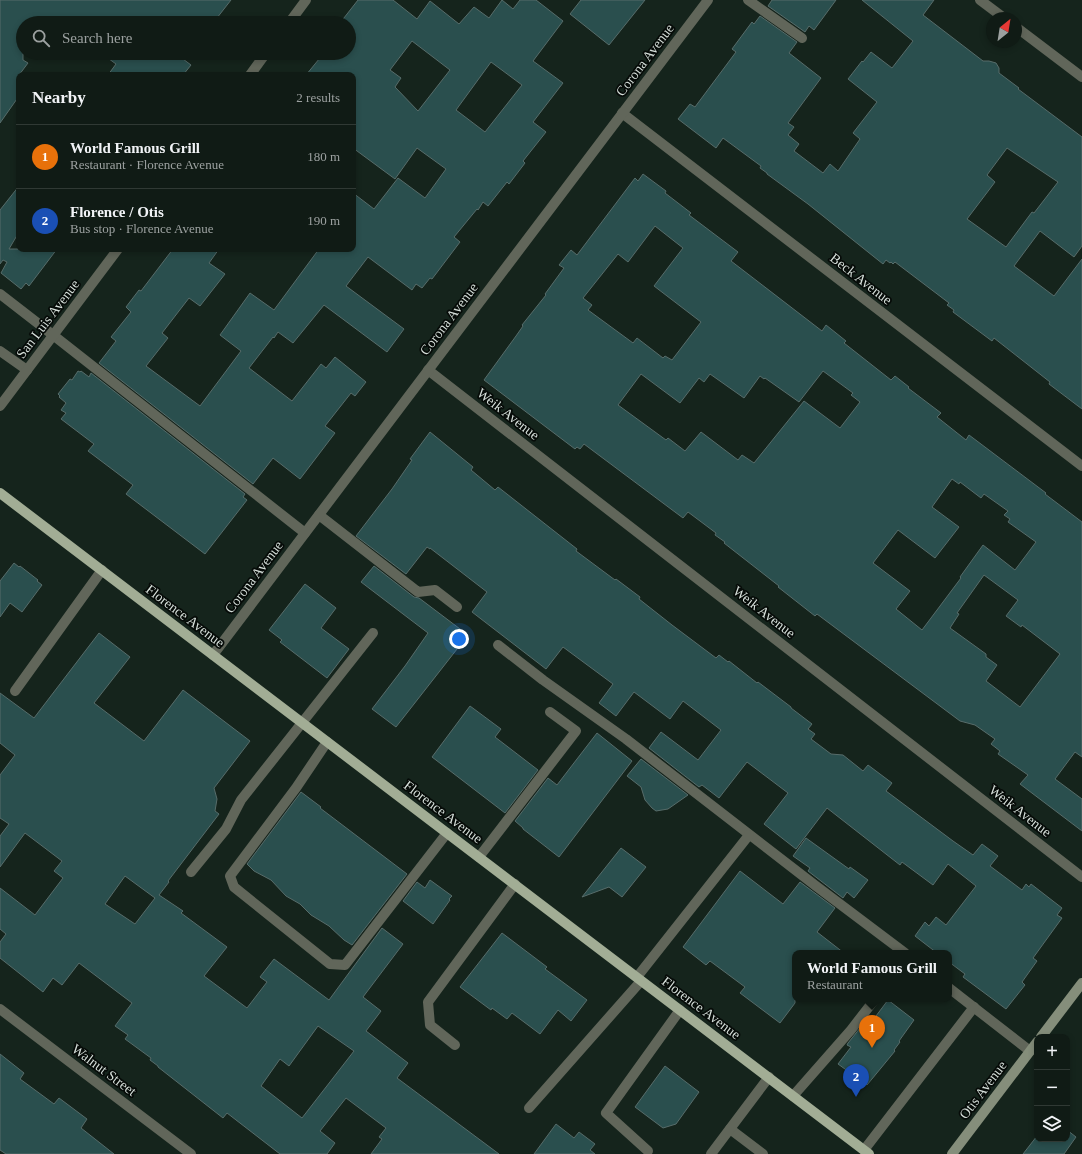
<!DOCTYPE html>
<meta charset="utf-8">
<style>
:root{--surface:#101b15;--page:#1e2822;--text:#f1f3f6;--muted:#9ca1a0;--line:#303934;--accent:#ea580c}
body{margin:0;font-family:Georgia,serif;background:var(--page);color:var(--text)}
.controls{position:absolute;right:12px;bottom:12px;display:grid;overflow:hidden;border-radius:8px;box-shadow:0 2px 6px #0003}
.controls button{width:36px;height:36px;display:grid;place-items:center;padding:0;border:0;border-bottom:1px solid var(--line);background:var(--surface);color:var(--text);font:20px sans-serif}
.compass{position:absolute;left:986px;top:12px;width:36px;height:36px;border-radius:50%;background:var(--surface);box-shadow:0 2px 6px #0003;rotate:30deg}
.you{position:absolute;left:459px;top:639px;width:14px;height:14px;margin:-10px;border:3px solid #fff;border-radius:50%;background:#1a73e8;box-shadow:0 0 0 6px #1a73e833}
.badge{display:grid;place-items:center;width:26px;height:26px;border-radius:50%;background:var(--accent);color:#fff;font-size:13px;font-weight:700}
.pin{position:absolute;translate:-50% -33px;filter:drop-shadow(0 1px 2px #0008)}
.pin::after{content:'';position:absolute;top:21px;width:14px;height:12px;background:inherit;clip-path:polygon(0 0,100% 0,50% 100%)}
.popup{position:absolute;left:792px;top:950px;width:160px;height:52px;box-sizing:border-box;display:grid;place-content:center;border-radius:8px;background:var(--surface);filter:drop-shadow(0 1px 3px #0005);font-size:13px;white-space:nowrap;color:var(--muted)}
.popup b{font-size:15px;color:var(--text)}
.popup::after{content:'';position:absolute;left:50%;top:100%;margin-left:-8px;border:8px solid transparent;border-top-color:var(--surface)}
.list{margin:0;padding:0;list-style:none}
h2{display:flex;justify-content:space-between;align-items:center;height:52px;margin:0;padding:0 16px;font-size:17px}
h2 small{font-size:13px;font-weight:400;color:var(--muted)}
.list li{display:grid;grid-template-columns:26px 1fr auto;gap:12px;align-items:center;box-sizing:border-box;height:64px;padding:0 16px;border-top:1px solid var(--line)}
.list b{display:block;font-size:15px;white-space:nowrap}
.list p{margin:0;font-size:13px;white-space:nowrap;color:var(--muted)}
.list em{font-size:13px;font-style:normal;color:var(--muted)}
.icon{flex:none;width:22px;height:22px;fill:none;stroke:currentColor;stroke-width:2;stroke-linecap:round;stroke-linejoin:round}
.map{position:relative;flex:none;width:1082px;height:1154px;overflow:hidden}
.search{position:absolute;background:var(--surface);box-shadow:0 2px 6px #0003;left:16px;top:16px;width:340px;height:44px;display:flex;align-items:center;gap:10px;box-sizing:border-box;padding:0 14px;border-radius:22px;color:var(--muted);font-size:15px}
.panel{position:absolute;background:var(--surface);box-shadow:0 2px 6px #0003;left:16px;top:72px;width:340px;height:180px;border-radius:8px}
.map>svg:first-child{display:block}
.building{fill:#2a4f4e;stroke:#576c6a;fill-rule:evenodd}
.lines{fill:none;stroke-linecap:round;stroke-linejoin:round}
.lane{stroke:#61665a;stroke-width:10}
.street{stroke:#61665a;stroke-width:10}
.secondary{stroke:#858e7b;stroke-width:10}
.primary{stroke:#a2ad95;stroke-width:10}
.labels{text-anchor:middle;dominant-baseline:central;stroke-width:3.5;stroke-linejoin:round;paint-order:stroke}
.street-label{font-size:14px;fill:#d6dfda;stroke:#060b08}
</style>
<div class="map">
<svg width="1082" height="1154" viewBox="0 0 1082 1154">
<rect width="100%" height="100%" fill="#15241c"/>
<g class="building">
<polygon points="0,0 231,0 213,23 23,23 23,60 28,63 19,75 19,96 0,123"/>
<path d="M 358,0 L 393,0 L 417,19 L 430,1 L 459,24 L 474,7 L 489,18 L 502,0 L 513,9 L 520,0 L 536,0 L 563,21 L 533,61 L 563,83 L 533,122 L 546,132 L 523,161 L 525,163 L 509,184 L 507,182 L 488,206 L 483,202 L 478,210 L 477,209 L 454,237 L 460,242 L 432,279 L 430,278 L 422,288 L 416,284 L 412,290 L 368,257 L 346,286 L 404,329 L 387,352 L 324,305 L 293,343 L 278,332 L 274,338 L 273,337 L 249,368 L 292,401 L 321,364 L 326,368 L 335,357 L 366,382 L 355,396 L 351,393 L 325,426 L 335,433 L 300,479 L 273,458 L 253,484 L 99,363 L 116,341 L 111,337 L 131,312 L 126,307 L 139,290 L 141,291 L 173,249 L 219,249 L 209,263 L 225,274 L 200,306 L 189,298 L 162,333 L 168,338 L 146,366 L 200,406 L 241,351 L 220,335 L 250,293 L 274,310 L 319,249 L 353,249 L 353,193 L 374,209 L 398,178 L 425,198 L 446,169 L 417,148 L 395,179 L 353,148 L 353,75 L 306,75 L 324,53 L 349,53 L 349,23 L 340,23 ZM 412,41 L 450,70 L 418,111 L 395,87 L 401,78 L 390,70 ZM 491,62 L 522,85 L 485,132 L 456,110 Z"/>
<polygon points="581,0 645,0 609,45 570,14"/>
<polygon points="772,0 836,0 814,30 809,26 805,32 768,6"/>
<path d="M 862,0 L 934,0 L 923,15 L 983,61 L 989,61 L 996,63 L 999,68 L 999,73 L 1019,88 L 1018,89 L 1082,137 L 1082,246 L 1074,257 L 1040,231 L 1014,266 L 1054,296 L 1082,259 L 1082,409 L 1049,384 L 1050,382 L 994,338 L 992,341 L 953,312 L 954,310 L 947,305 L 949,303 L 895,262 L 893,264 L 891,262 L 890,263 L 886,260 L 883,264 L 808,204 L 767,174 L 767,173 L 760,168 L 761,166 L 723,138 L 716,148 L 678,119 L 690,104 L 695,107 L 736,52 L 732,49 L 752,22 L 754,24 L 760,16 L 797,42 L 789,53 L 821,78 L 788,123 L 794,127 L 788,135 L 799,144 L 794,151 L 823,173 L 830,164 L 838,171 L 860,139 L 853,133 L 877,102 L 848,79 L 862,61 L 863,62 L 871,52 L 892,68 L 913,41 ZM 1007,148 L 1058,182 L 1034,213 L 1032,212 L 1006,247 L 967,219 L 995,182 L 987,175 Z"/>
<polygon points="101,53 175,53 191,65 183,75 108,75 116,64"/>
<path d="M 643,174 L 666,191 L 665,193 L 691,213 L 689,215 L 738,252 L 731,261 L 822,331 L 826,325 L 846,341 L 844,343 L 891,380 L 895,376 L 909,387 L 908,388 L 941,413 L 937,417 L 966,440 L 969,435 L 1046,493 L 1045,494 L 1082,522 L 1082,757 L 1075,752 L 1055,779 L 1082,799 L 1082,831 L 1020,784 L 1028,775 L 998,754 L 1000,751 L 991,744 L 995,739 L 975,725 L 960,721 L 817,614 L 815,616 L 778,587 L 779,586 L 724,543 L 725,542 L 715,535 L 716,533 L 688,512 L 683,518 L 584,444 L 580,449 L 577,447 L 575,449 L 484,380 L 516,336 L 523,326 L 522,325 L 546,295 L 545,294 L 564,268 L 559,265 L 571,250 L 577,255 L 635,178 L 638,181 ZM 655,226 L 683,248 L 654,286 L 701,322 L 672,360 L 665,356 L 663,358 L 637,338 L 633,343 L 588,310 L 592,305 L 583,298 L 618,254 L 628,262 ZM 823,371 L 853,393 L 851,395 L 860,402 L 840,428 L 804,401 L 754,463 L 742,455 L 738,460 L 701,432 L 685,451 L 668,438 L 666,440 L 618,405 L 641,374 L 680,403 L 699,378 L 704,382 L 710,374 L 744,398 L 760,376 L 764,379 L 765,378 L 799,402 ZM 952,479 L 959,484 L 960,482 L 981,498 L 984,494 L 1008,511 L 1004,515 L 1010,519 L 1008,522 L 1036,542 L 1015,570 L 983,545 L 960,577 L 961,578 L 922,630 L 896,609 L 910,591 L 873,563 L 898,530 L 935,558 L 959,527 L 932,507 ZM 984,575 L 1018,600 L 1006,616 L 1021,627 L 1022,625 L 1060,654 L 1020,707 L 986,681 L 997,665 L 986,657 L 986,654 L 950,628 L 959,614 L 957,613 Z"/>
<polygon points="19,186 19,232 9,249 57,249 29,286 26,283 21,289 1,273 7,262 3,260 0,264 0,210"/>
<polygon points="78,371 80,372 81,371 89,377 91,373 245,494 243,497 247,500 205,554 126,494 133,485 88,451 94,444 61,419 66,413 61,410 66,403 59,397 60,396 58,394 70,379 72,380"/>
<polygon points="430,432 473,467 471,470 495,490 498,487 577,549 576,551 615,580 616,579 640,597 639,599 672,625 716,658 719,655 728,662 729,661 757,683 758,682 791,707 791,708 812,724 808,729 815,734 811,739 831,754 843,755 863,771 868,765 892,783 886,791 953,841 973,855 982,844 998,856 990,866 1022,890 1026,884 1029,887 1031,884 1062,908 1057,915 1062,918 1033,958 1037,961 1022,982 1025,985 1006,1009 963,977 965,974 949,962 949,953 937,953 915,936 925,922 929,926 936,917 946,925 976,886 948,864 933,885 902,862 900,865 827,808 796,849 764,824 788,793 747,762 719,798 702,785 699,787 649,748 661,732 698,760 721,730 683,701 670,719 634,692 616,716 599,703 613,684 563,647 546,669 472,612 487,592 430,548 430,549 427,547 406,574 356,536 392,489 412,460 410,459"/>
<polygon points="14,563 19,567 20,566 38,580 37,581 42,585 22,612 10,603 0,617 0,581"/>
<polygon points="374,566 414,597 419,598 468,635 396,727 372,709 405,666 428,633 361,582"/>
<polygon points="305,584 336,608 321,628 349,649 327,678 280,642 282,640 269,630"/>
<path d="M 99,633 L 130,657 L 94,703 L 144,741 L 183,690 L 250,741 L 214,788 L 217,799 L 215,811 L 219,814 L 168,881 L 169,882 L 159,895 L 183,911 L 181,913 L 227,947 L 204,976 L 247,1008 L 267,982 L 260,977 L 274,959 L 329,1000 L 382,928 L 403,944 L 363,997 L 381,1011 L 366,1031 L 408,1063 L 397,1078 L 499,1154 L 371,1154 L 382,1139 L 379,1137 L 386,1128 L 346,1098 L 320,1131 L 335,1143 L 327,1154 L 280,1154 L 227,1113 L 223,1118 L 158,1067 L 158,1066 L 150,1060 L 151,1058 L 125,1039 L 128,1035 L 115,1026 L 132,1003 L 79,963 L 62,985 L 53,978 L 43,992 L 0,958 L 0,942 L 6,934 L 0,929 L 0,888 L 35,915 L 63,878 L 54,871 L 62,861 L 25,833 L 0,867 L 0,836 L 9,824 L 0,818 L 0,775 L 15,755 L 0,743 L 0,693 L 34,718 ZM 125,876 L 155,898 L 135,924 L 105,904 ZM 318,1026 L 354,1051 L 302,1118 L 261,1086 L 280,1059 L 289,1066 Z"/>
<polygon points="470,706 501,729 495,737 538,770 505,813 432,757"/>
<polygon points="597,733 632,761 559,857 523,829 523,828 515,821 548,778 557,785"/>
<polygon points="641,759 688,795 668,809 656,811 652,808 645,800 641,787 627,776"/>
<polygon points="301,792 321,807 320,808 407,874 352,945 344,940 329,926 311,915 300,904 286,896 271,880 254,871 247,864"/>
<polygon points="806,838 849,869 850,867 868,880 854,898 847,892 843,898 808,871 810,868 793,856"/>
<polygon points="621,848 646,867 622,897 609,887 582,897"/>
<polygon points="740,871 783,904 800,882 835,908 817,932 844,953 795,953 795,1003 780,1023 740,993 745,987 710,961 706,965 683,947"/>
<polygon points="430,880 452,896 449,899 450,900 433,924 403,901 417,882 425,888"/>
<polygon points="502,933 547,967 545,969 587,1000 571,1021 558,1010 540,1034 512,1013 507,1019 492,1008 491,1010 460,987"/>
<polygon points="888,1000 914,1020 899,1041 900,1042 894,1050 895,1051 867,1085 838,1064 851,1047 847,1045 848,1043 869,1017 873,1020"/>
<polygon points="0,1054 24,1073 20,1079 54,1104 59,1098 87,1119 81,1128 114,1154 6,1154 0,1150"/>
<polygon points="665,1066 699,1092 676,1124 663,1128 635,1107"/>
<polygon points="556,1124 574,1138 579,1132 595,1144 590,1150 595,1154 534,1154"/>
<polygon points="1067,1130 1076,1137 1064,1154 1023,1154 1037,1136 1037,1139 1067,1139"/>
</g>
<g class="lines">
<g class="lane">
<polyline points="748,0 802,38"/>
<polyline points="0,294 53,335 305,533"/>
<polyline points="0,351 27,370"/>
<polyline points="319,515 418,592 435,590 457,607"/>
<polyline points="498,645 543,680 626,739 816,886 905,953"/>
<polyline points="15,691 102,570"/>
<polyline points="327,742 296,788 230,876 234,887 330,964 345,965 447,833"/>
<polyline points="479,857 576,731 550,712"/>
<polyline points="191,872 226,829 241,800 373,633"/>
<polyline points="637,977 749,835"/>
<polyline points="949,988 1030,1051"/>
<polyline points="455,1045 430,1025 428,1002 515,884"/>
<polyline points="793,1096 851,1030 875,999"/>
<polyline points="529,1108 641,981"/>
<polyline points="730,1129 763,1154"/>
<polyline points="864,1150 974,1007"/>
<polyline points="648,1151 606,1113 680,1010"/>
<polyline points="711,1154 769,1077"/>
</g>
<g class="street">
<polyline points="980,0 1004,18"/>
<polyline points="289,23 306,0"/>
<polyline points="1016,27 1082,77"/>
<polyline points="250,75 266,53"/>
<polyline points="622,113 1082,466"/>
<polyline points="428,370 1082,877"/>
<polyline points="0,406 118,249"/>
<polyline points="213,655 708,0"/>
<polyline points="0,1009 191,1154"/>
</g>
<g class="secondary">
<polyline points="1041,1037 1082,983"/>
<polyline points="952,1154 1037,1042"/>
</g>
<polyline class="primary" points="0,493 869,1154"/>
</g>
<g class="labels">
<g class="street-label">
<text transform="translate(645 60) rotate(-53)">Corona Avenue</text>
<text transform="translate(861 279) rotate(38)">Beck Avenue</text>
<text transform="translate(48 319) rotate(-53)">San Luis Avenue</text>
<text transform="translate(449 319) rotate(-53)">Corona Avenue</text>
<text transform="translate(508 414) rotate(38)">Weik Avenue</text>
<text transform="translate(254 577) rotate(-53)">Corona Avenue</text>
<text transform="translate(764 612) rotate(38)">Weik Avenue</text>
<text transform="translate(185 616) rotate(37)">Florence Avenue</text>
<text transform="translate(1020 811) rotate(38)">Weik Avenue</text>
<text transform="translate(443 812) rotate(37)">Florence Avenue</text>
<text transform="translate(701 1008) rotate(37)">Florence Avenue</text>
<text transform="translate(104 1070) rotate(37)">Walnut Street</text>
<text transform="translate(983 1090) rotate(-53)">Otis Avenue</text>
</g>
</g>
</svg>
<div class="controls">
<button>+</button>
<button>−</button>
<button><svg class="icon" aria-label="layers" viewBox="0 0 24 24"><path d="M12 4l9 5-9 5-9-5zM3 14l9 5 9-5"/></svg></button>
</div>
<svg class="compass" viewBox="-18 -18 36 36"><path d="M0-13l5 13h-10z" fill="#e53935"/><path d="M0 13l5-13h-10z" fill="#9ca1a0"/></svg>
<div class="you"></div>
<div class="pin badge" style="left:872px;top:1048px;background:#e8710a">1</div>
<div class="popup"><b>World Famous Grill</b>Restaurant</div>
<div class="pin badge" style="left:856px;top:1097px;background:#1a4fb4">2</div>
<div class="search"><svg class="icon" aria-label="search" viewBox="0 0 24 24"><circle cx="10" cy="10" r="6"/><path d="M15 15l6 6"/></svg>Search here</div>
<section class="panel">
<h2>Nearby<small>2 results</small></h2>
<ul class="list">
<li><span class="badge" style="background:#e8710a">1</span><div><b>World Famous Grill</b><p>Restaurant · Florence Avenue</p></div><em>180 m</em></li>
<li><span class="badge" style="background:#1a4fb4">2</span><div><b>Florence / Otis</b><p>Bus stop · Florence Avenue</p></div><em>190 m</em></li>
</ul>
</section>
</div>
